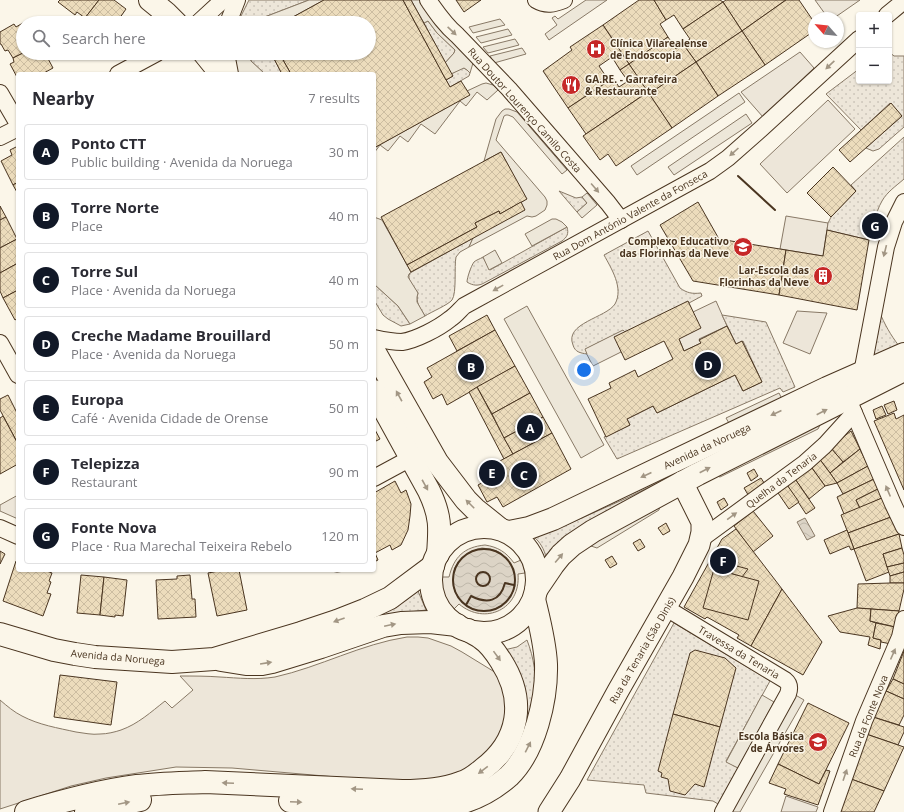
<!DOCTYPE html>
<meta charset="utf-8">
<style>
:root{--surface:#fff;--page:#f2f2f3;--text:#2b2b33;--muted:#7c7c81;--line:#e1e1e2;--accent:#111827}
body{margin:0;font-family:"Open Sans",sans-serif;background:var(--page);color:var(--text)}
.controls{position:absolute;right:12px;top:12px;display:grid;overflow:hidden;border-radius:4px;box-shadow:0 1px 3px #0004}
.controls button{width:36px;height:36px;display:grid;place-items:center;padding:0;border:0;border-bottom:1px solid var(--line);background:var(--surface);color:var(--text);font:20px sans-serif}
.compass{position:absolute;left:808px;top:12px;width:36px;height:36px;border-radius:50%;background:var(--surface);box-shadow:0 1px 3px #0004;rotate:297deg}
.you{position:absolute;left:584px;top:370px;width:14px;height:14px;margin:-10px;border:3px solid #fff;border-radius:50%;background:#1a73e8;box-shadow:0 0 0 6px #1a73e833}
.badge{display:grid;place-items:center;width:26px;height:26px;border-radius:50%;background:var(--accent);color:#fff;font-size:13px;font-weight:700}
.pin{position:absolute;translate:-50% -50%;border:2px solid #fff;box-shadow:0 1px 4px #0006}
.list{margin:0;padding:0;list-style:none}
h2{display:flex;justify-content:space-between;align-items:center;height:52px;margin:0;padding:0 16px;font-size:17px}
h2 small{font-size:13px;font-weight:400;color:var(--muted)}
.list li{display:grid;grid-template-columns:26px 1fr auto;gap:12px;align-items:center;box-sizing:border-box;height:56px;margin:0 8px 8px;padding:0 8px;border:1px solid var(--line);border-radius:4px}
.list b{display:block;font-size:15px;white-space:nowrap}
.list p{margin:0;font-size:13px;white-space:nowrap;color:var(--muted)}
.list em{font-size:13px;font-style:normal;color:var(--muted)}
.icon{flex:none;width:22px;height:22px;fill:none;stroke:currentColor;stroke-width:2;stroke-linecap:round;stroke-linejoin:round}
.map{position:relative;flex:none;width:904px;height:812px;overflow:hidden}
.search{position:absolute;background:var(--surface);box-shadow:0 1px 3px #0004;left:16px;top:16px;width:360px;height:44px;display:flex;align-items:center;gap:10px;box-sizing:border-box;padding:0 14px;border-radius:22px;color:var(--muted);font-size:15px}
.panel{position:absolute;background:var(--surface);box-shadow:0 1px 3px #0004;left:16px;top:72px;width:360px;height:500px;border-radius:4px}
.map>svg:first-child{display:block}
.green{fill:#ede6d9;stroke:#887966;fill-rule:evenodd}
.garden{fill:url(#garden-dots);stroke:#887966}
.parking{fill:#ede7d9;stroke:#887966}
.water{fill:url(#water-waves);stroke:#887966}
.building{fill:url(#building-cross-hatch);stroke:#4a3520}
.lines{fill:none;stroke-linecap:round;stroke-linejoin:round}
.minor-casing{stroke:#4a3520;stroke-width:18}
.tertiary-casing{stroke:#4a3520;stroke-width:23}
.secondary-casing{stroke:#4a3520;stroke-width:24}
.trunk-casing{stroke:#4a3520;stroke-width:24}
.minor{stroke:#fbf6e9;stroke-width:16}
.tertiary{stroke:#fbf6e9;stroke-width:21}
.secondary{stroke:#fbf6e9;stroke-width:22}
.trunk{stroke:#fbf6e9;stroke-width:22}
.wall{stroke:#4a3520;stroke-width:2}
.oneway{fill:#a29684}
.labels{text-anchor:middle;dominant-baseline:central;stroke-width:3;stroke-linejoin:round;paint-order:stroke}
.poi-label{font-size:10px;font-weight:bold;fill:#4a3520;stroke:#fbf6e9;text-anchor:end}
.street-label{font-size:10px;fill:#4a3520;stroke:#fbf6e9}
</style>
<div class="map">
<svg width="904" height="812" viewBox="0 0 904 812">
<defs>
<pattern id="garden-dots" width="8" height="8" patternUnits="userSpaceOnUse"><rect width="8" height="8" fill="#ede6d9"/><path d="M2 2h.1M6 6h.1" fill="none" stroke="#cdc6ba" stroke-width="1.8" stroke-linecap="round"/></pattern>
<pattern id="water-waves" width="16" height="10" patternUnits="userSpaceOnUse"><rect width="16" height="10" fill="#dcd4c6"/><path d="M0 5q4-4 8 0t8 0" fill="none" stroke="#beb7aa"/></pattern>
<pattern id="building-cross-hatch" width="8" height="8" patternUnits="userSpaceOnUse"><rect width="8" height="8" fill="#ecdcbc"/><path d="M0 0l8 8M0 8l8-8" fill="none" stroke="#ccbda1"/></pattern>
</defs>
<rect width="100%" height="100%" fill="#fbf6e9"/>
<g class="green">
<polygon points="815,0 860,0 834,18 828,18"/>
<polygon points="800,52 814,68 763,117 741,92"/>
<polygon points="828,100 855,129 787,193 760,164"/>
<polygon points="786,216 828,223 823,256 780,249"/>
<polygon points="716,301 727,326 699,339 701,343 684,351 679,339 693,312"/>
<polygon points="797,311 827,313 810,354 783,343"/>
<polygon points="624,329 625,332 621,352 593,366 584,349"/>
<polygon points="18,495 18,519 0,511 0,505"/>
<path d="M 485,545 C 498,547 506,552 514,563 L 521,560 L 523,564 L 525,573 L 518,574 C 521,609 485,626 459,604 L 454,609 C 446,601 440,588 442,577 L 449,577 C 454,557 464,547 485,545 ZM 482,548 C 489,549 499,550 504,556 C 505,557 515,583 515,585 C 515,590 507,603 502,605 C 497,607 489,606 484,607 C 471,609 468,609 460,598 C 459,596 456,593 455,591 C 453,587 453,583 453,579 C 453,562 466,552 482,548 Z"/>
<path d="M 407,637 L 418,637 L 428,638 L 451,646 L 462,652 L 493,671 L 498,676 L 506,696 L 505,718 L 498,739 L 481,759 L 463,771 L 437,779 L 408,782 L 371,780 L 232,768 L 176,767 L 106,778 L 71,786 L 0,809 L 0,700 C 7,706 14,712 22,716 C 39,725 58,728 76,732 C 84,733 92,735 100,734 C 107,734 115,732 121,730 C 138,724 151,712 165,701 L 172,708 L 193,690 L 180,676 C 193,676 207,676 220,677 C 238,678 256,680 275,677 C 320,667 361,644 407,637 Z"/>
<polygon points="786,796 818,807 816,812 781,812"/>
</g>
<g class="garden">
<polygon points="249,0 309,0 249,23 239,23 239,20"/>
<polygon points="428,21 437,33 455,50 454,53 445,63 424,23"/>
<polygon points="889,52 894,56 904,56 904,127 879,149 873,151 866,148 902,116 890,103 861,130 826,94 859,69 859,81 889,81"/>
<polygon points="249,53 271,53 282,74 265,74 251,61"/>
<polygon points="462,68 464,68 467,70 470,73 469,76 450,87 446,80 453,76 451,74"/>
<path d="M 904,137 L 904,179 C 896,186 887,192 882,201 C 875,213 873,228 869,240 L 827,230 L 828,223 L 831,217 L 856,191 L 851,185 Z"/>
<polygon points="559,191 576,198 582,197 587,203 577,212"/>
<path d="M 567,227 C 569,234 567,237 562,241 L 484,283 C 479,286 473,286 467,282 C 467,278 471,266 474,262 C 476,260 480,259 483,257 L 490,270 Z"/>
<path d="M 648,231 L 680,288 C 687,293 692,294 701,293 L 702,296 L 689,303 L 625,332 L 623,330 L 585,349 L 587,354 C 580,353 575,352 573,345 C 564,323 606,318 615,304 C 624,288 611,268 604,255 Z"/>
<path d="M 473,238 L 469,247 L 460,252 L 456,257 C 454,266 457,293 452,300 C 448,305 431,312 425,316 C 420,308 415,302 418,293 C 414,287 406,279 410,273 Z"/>
<polygon points="374,284 398,306 410,324 401,326 388,319 383,315 374,300"/>
<path d="M 879,311 C 885,325 890,334 899,346 L 872,358 Z"/>
<polygon points="722,315 766,322 795,387 783,392 780,388 617,459 604,437 630,425 627,419 653,406 657,413 735,375 743,391 762,382 743,341 736,344"/>
<path d="M 815,405 L 546,557 C 544,549 540,542 534,537 L 557,529 L 629,497 Z"/>
<polygon points="418,591 426,610 393,614 376,618 375,615 405,601"/>
<polygon points="674,623 770,681 726,761 738,768 718,804 713,801 646,793 644,785 587,780"/>
<path d="M 527,640 C 534,658 537,677 534,697 C 533,707 529,717 526,728 L 527,706 L 504,650 L 517,647 Z"/>
</g>
<g class="parking">
<polygon points="309,0 324,0 282,23 249,23"/>
<polygon points="411,0 421,0 473,63 470,73 467,70 464,68 451,74 445,63 454,53 455,50 437,33 428,21 424,23"/>
<polygon points="586,0 607,0 549,40 545,34 557,25 552,18 555,16 558,19"/>
<polygon points="500,19 505,25 473,33 469,27"/>
<polygon points="508,29 512,35 481,43 476,37"/>
<polygon points="515,39 519,45 488,53 483,47"/>
<polygon points="522,48 526,54 494,63 490,56"/>
<polygon points="230,53 249,53 251,61 265,74 241,74 232,69"/>
<polygon points="486,83 493,85 498,90 487,100 477,92 466,106 460,101 435,134 421,124 408,142 400,136 388,151 380,145 374,153 374,148 469,95 467,91 482,84"/>
<polygon points="739,93 745,102 637,175 631,166"/>
<polygon points="505,109 509,109 517,112 567,170 562,174 513,117 508,115 506,115 504,116 496,140 545,197 547,201 547,205 545,210 536,216 532,217 527,216 469,247 473,238 526,199 501,152 484,161 496,119 502,111"/>
<polygon points="746,114 752,123 674,175 668,167"/>
<polygon points="587,193 597,205 582,218 577,212 587,203 582,197"/>
<polygon points="374,217 382,220 411,272 409,274 408,277 418,293 417,297 417,302 425,316 410,324 398,306 374,284"/>
<polygon points="552,219 556,219 562,222 567,227 532,246 525,234"/>
<polygon points="495,250 502,263 489,270 483,257"/>
<polygon points="527,306 604,445 581,458 504,319"/>
<polygon points="779,393 783,401 730,425 726,418"/>
<polygon points="824,417 818,429 720,477 709,473"/>
<polygon points="661,500 659,510 597,548 588,545"/>
<polygon points="792,693 804,700 740,812 724,812"/>
<polygon points="762,695 774,702 738,768 726,762"/>
</g>
<g class="water">
<polygon points="805,518 815,536 807,540 797,522"/>
<circle cx="484" cy="580" r="31"/>
</g>
<g class="building">
<polygon points="60,0 99,0 85,18 77,12 75,15 58,2"/>
<polygon points="99,0 114,0 126,9 117,22 119,23 92,23 85,18"/>
<polygon points="324,0 403,0 450,87 461,81 470,95 374,148 374,74 291,74 279,53 369,53 369,23 282,23"/>
<polygon points="403,0 411,0 453,76 446,80"/>
<polygon points="456,0 481,0 464,12"/>
<polygon points="639,0 654,0 666,20 660,24 668,37 629,64 603,25"/>
<polygon points="654,0 720,0 723,2 683,29 674,15 666,20"/>
<polygon points="726,0 786,0 742,31 723,2"/>
<polygon points="786,0 799,0 814,22 814,31 765,65 742,31"/>
<polygon points="723,2 742,31 696,62 683,44 690,39 683,29"/>
<polygon points="28,20 30,23 23,23 23,53 13,58 8,50 5,51 1,44 0,44 0,32 14,24 16,27"/>
<polygon points="603,25 629,64 620,70 612,57 599,66 609,81 568,108 543,71 572,50 570,47"/>
<polygon points="742,31 765,65 718,96 696,62"/>
<polygon points="668,37 676,49 683,44 696,62 649,94 629,64"/>
<polygon points="23,53 45,53 53,68 42,74 18,74 18,79 10,64 14,62 13,58"/>
<polygon points="271,53 279,53 291,74 282,74"/>
<polygon points="696,62 718,96 672,128 649,94"/>
<polygon points="629,64 648,92 586,134 568,108 613,78 619,87 628,81 620,70"/>
<polygon points="648,92 672,128 616,166 608,154 600,160 583,136"/>
<polygon points="891,103 902,116 850,162 839,150"/>
<polygon points="18,146 18,182 13,185 1,161 12,155 10,150"/>
<polygon points="501,152 527,199 500,214 499,211 475,223 477,227 407,265 381,217"/>
<polygon points="833,167 856,191 831,217 807,193"/>
<polygon points="18,182 18,194 13,185"/>
<polygon points="521,202 525,210 411,272 407,265 477,227 475,223 499,211 500,214"/>
<polygon points="698,202 719,239 786,250 779,295 693,281 660,225"/>
<polygon points="0,206 6,217 0,220"/>
<polygon points="6,217 17,239 0,248 0,220"/>
<polygon points="827,230 869,240 857,310 779,295 786,250 823,256"/>
<polygon points="17,239 18,240 18,263 0,273 0,248"/>
<polygon points="18,263 18,290 3,298 0,291 0,273"/>
<polygon points="18,290 18,318 15,320 3,298"/>
<polygon points="688,301 701,328 679,339 684,351 701,343 699,340 727,326 736,344 742,341 762,382 743,391 735,375 657,413 653,406 627,419 630,425 606,437 588,399 611,388 609,383 635,370 638,377 673,359 664,341 625,360 614,337"/>
<polygon points="487,315 495,330 457,351 449,336"/>
<polygon points="495,330 515,366 447,405 442,394 433,399 424,382 432,377 427,368"/>
<polygon points="515,366 530,393 492,414 477,387"/>
<polygon points="477,387 513,454 504,459 469,392"/>
<polygon points="530,393 543,417 504,438 492,414"/>
<polygon points="8,395 18,415 18,444 0,410 0,399"/>
<polygon points="894,401 897,410 888,414 884,405"/>
<polygon points="882,406 886,415 876,419 873,410"/>
<polygon points="894,413 896,419 904,415 904,490 874,421"/>
<polygon points="3,416 18,444 18,464 0,474 0,418"/>
<polygon points="543,417 552,433 513,454 504,438"/>
<polygon points="374,428 380,439 374,442"/>
<polygon points="851,431 860,449 843,462 830,447"/>
<polygon points="552,433 571,469 503,507 497,497 487,502 478,485 489,479 483,470"/>
<polygon points="830,447 843,462 830,473 818,457"/>
<polygon points="860,449 868,466 837,483 830,473"/>
<polygon points="818,457 830,473 837,483 825,486 809,464"/>
<polygon points="809,464 825,486 809,499 793,476"/>
<polygon points="868,466 874,479 843,494 837,483"/>
<polygon points="754,469 758,476 751,481 747,473"/>
<polygon points="793,476 815,508 806,514 785,482"/>
<polygon points="761,478 766,486 750,498 744,488"/>
<polygon points="874,479 878,489 856,500 860,508 844,514 837,497"/>
<polygon points="395,481 401,493 406,490 411,504 410,516 408,530 401,545 392,550 390,545 375,553 378,560 374,562 374,493"/>
<polygon points="785,482 799,502 789,509 776,490"/>
<polygon points="878,489 882,498 860,508 856,500"/>
<polygon points="724,498 728,505 721,510 717,502"/>
<polygon points="882,498 891,517 848,533 841,515"/>
<polygon points="753,511 773,536 753,552 734,526"/>
<polygon points="891,517 899,534 854,549 848,533"/>
<polygon points="666,523 670,531 663,535 658,528"/>
<polygon points="736,529 782,589 751,646 737,638 739,635 707,617 705,619 684,607 722,539"/>
<polygon points="847,530 854,549 851,550 849,546 830,554 824,540"/>
<polygon points="899,534 902,548 883,554 889,572 866,581 854,549"/>
<polygon points="640,539 645,547 638,551 633,543"/>
<polygon points="902,548 904,555 904,563 887,567 883,554"/>
<polygon points="0,551 5,554 0,564"/>
<polygon points="612,556 617,564 610,568 605,560"/>
<polygon points="16,561 18,561 18,570 44,570 52,573 49,581 51,582 47,593 51,594 43,616 3,601"/>
<polygon points="904,563 904,572 890,576 887,567"/>
<polygon points="729,564 748,569 742,577 732,574"/>
<polygon points="714,569 759,581 748,620 703,608"/>
<polygon points="224,570 239,570 247,610 217,616 208,573"/>
<polygon points="324,570 353,570 337,572"/>
<polygon points="904,572 904,583 890,583 890,576"/>
<polygon points="81,575 104,577 100,615 77,613"/>
<polygon points="190,575 192,599 195,599 196,617 158,619 156,580 177,579 177,576"/>
<polygon points="104,577 127,580 123,616 115,615 115,617 100,615"/>
<polygon points="890,583 904,583 904,589 899,611 857,608 858,584"/>
<polygon points="782,589 822,642 803,675 751,646"/>
<polygon points="857,608 871,609 870,621 876,623 873,638 881,640 880,649 868,645 870,637 840,632 828,616"/>
<polygon points="871,609 899,611 895,627 870,621"/>
<polygon points="876,623 895,627 891,644 881,642 881,640 873,638"/>
<polygon points="695,650 725,658 736,668 720,727 673,714 690,653"/>
<polygon points="904,651 904,684 893,679"/>
<polygon points="60,675 117,682 111,725 54,717"/>
<polygon points="893,679 904,684 904,699 886,691"/>
<polygon points="886,691 904,699 904,715 899,725 873,717"/>
<polygon points="808,703 849,723 819,784 778,764"/>
<polygon points="673,714 720,727 704,787 695,784 685,795 670,791 668,779 661,777 662,773 658,771"/>
<polygon points="873,717 904,727 904,732 898,745 866,734"/>
<polygon points="866,734 904,747 884,791 851,779"/>
<polygon points="778,764 819,784 826,770 830,771 818,805 784,794 786,789 769,783"/>
<polygon points="851,779 884,791 874,812 839,812"/>
</g>
<g class="lines">
<defs>
<g id="minor">
<path d="M 428,0 C 437,13 445,25 457,35 L 509,89 L 608,203 L 621,220"/>
<path d="M 536,0 C 546,6 554,4 564,0"/>
<polyline points="887,15 904,1"/>
<polyline points="198,23 223,0"/>
<polyline points="228,23 237,0"/>
<polyline points="226,53 230,74"/>
<polyline points="118,74 157,53"/>
<polyline points="0,93 18,124"/>
<polyline points="0,137 18,128"/>
<path d="M 374,338 C 383,340 392,342 402,342 C 416,340 439,328 450,319 C 455,316 459,311 464,306 L 710,171 L 728,158 L 762,128 L 859,39"/>
<polyline points="0,343 18,375"/>
<polyline points="862,373 886,247 894,222 904,202"/>
<polyline points="851,406 893,504 904,527"/>
<polyline points="374,478 411,458"/>
<polyline points="0,528 18,536"/>
<polyline points="701,539 805,463 825,445 854,413"/>
<path d="M 666,608 L 785,680 C 790,684 790,688 788,694 L 723,812"/>
<polyline points="832,812 864,721 900,637 904,619"/>
</g>
<polyline id="tertiary" points="549,812 570,779 618,691 683,577 699,545 702,532 702,522 682,482"/>
<g id="secondary">
<polyline points="150,0 166,13 176,23"/>
<polyline points="204,53 221,74"/>
<polyline points="374,351 437,462 466,500 475,509 500,529"/>
<path d="M 374,391 L 429,491 C 441,516 440,528 438,554"/>
<circle cx="484" cy="580" r="53"/>
<polyline points="509,532 529,528 553,519 827,388 904,354"/>
<polyline points="536,590 553,565 561,555 572,545 593,531 698,474 904,370"/>
<polyline points="0,634 54,650 75,654 95,657 172,662 214,659 301,633 337,621 365,610 390,598 398,592 433,566"/>
<polyline points="221,660 246,664 262,664 272,662 321,647 383,626 401,623 430,622 457,625"/>
</g>
<g id="trunk">
<path d="M 290,801 C 319,803 348,805 378,807 C 401,808 424,810 447,806 C 470,802 492,791 509,776 C 535,751 547,699 546,664 C 545,642 539,620 534,599"/>
<path d="M 26,812 C 62,801 99,791 137,786 C 159,783 182,783 205,782 L 402,791 C 421,791 441,790 460,783 C 468,781 476,775 483,769 C 520,741 526,700 501,661 C 496,653 489,643 481,638 C 477,635 472,633 468,630"/>
<polyline points="86,812 140,800"/>
</g>
</defs>
<use href="#minor" class="minor-casing"/>
<use href="#tertiary" class="tertiary-casing"/>
<use href="#secondary" class="secondary-casing"/>
<use href="#trunk" class="trunk-casing"/>
<use href="#minor" class="minor"/>
<use href="#tertiary" class="tertiary"/>
<use href="#secondary" class="secondary"/>
<use href="#trunk" class="trunk"/>
<g class="wall">
<polyline points="738,176 775,210"/>
<circle cx="484" cy="580" r="31"/>
<circle cx="483" cy="579" r="7"/>
<path d="M 466,605 L 471,596 C 487,604 500,602 505,583 L 514,585"/>
</g>
</g>
<defs><path id="oneway-solid" d="M-6-.8H1V-3.2L6.5 0L1 3.2V.8H-6Z"/></defs>
<g class="oneway">
<use href="#oneway-solid" transform="translate(452 31) rotate(43)"/>
<use href="#oneway-solid" transform="translate(830 65) rotate(137)"/>
<use href="#oneway-solid" transform="translate(734 152) rotate(138)"/>
<use href="#oneway-solid" transform="translate(595 188) rotate(49)"/>
<use href="#oneway-solid" transform="translate(885 251) rotate(104)"/>
<use href="#oneway-solid" transform="translate(498 288) rotate(151)"/>
<use href="#oneway-solid" transform="translate(399 396) rotate(-119)"/>
<use href="#oneway-solid" transform="translate(822 412) rotate(-27)"/>
<use href="#oneway-solid" transform="translate(776 413) rotate(155)"/>
<use href="#oneway-solid" transform="translate(705 470) rotate(-27)"/>
<use href="#oneway-solid" transform="translate(646 475) rotate(155)"/>
<use href="#oneway-solid" transform="translate(425 485) rotate(61)"/>
<use href="#oneway-solid" transform="translate(888 491) rotate(-113)"/>
<use href="#oneway-solid" transform="translate(470 504) rotate(-135)"/>
<use href="#oneway-solid" transform="translate(732 516) rotate(-36)"/>
<use href="#oneway-solid" transform="translate(559 558) rotate(-50)"/>
<use href="#oneway-solid" transform="translate(339 620) rotate(160)"/>
<use href="#oneway-solid" transform="translate(390 625) rotate(-12)"/>
<use href="#oneway-solid" transform="translate(893 654) rotate(-66)"/>
<use href="#oneway-solid" transform="translate(497 656) rotate(54)"/>
<use href="#oneway-solid" transform="translate(266 663) rotate(-9)"/>
<use href="#oneway-solid" transform="translate(528 747) rotate(-63)"/>
<use href="#oneway-solid" transform="translate(483 770) rotate(143)"/>
<use href="#oneway-solid" transform="translate(845 775) rotate(-71)"/>
<use href="#oneway-solid" transform="translate(228 783) rotate(-177)"/>
<use href="#oneway-solid" transform="translate(357 789) rotate(-177)"/>
<use href="#oneway-solid" transform="translate(296 802) rotate(3)"/>
<use href="#oneway-solid" transform="translate(124 803) rotate(-12)"/>
</g>
<defs>
<symbol id="hospital-disc" viewBox="-11 -11 22 22"><circle r="9.5" fill="#c62828" stroke="#fbf6e9"/><path d="M-5-5h3v3.5h4V-5h3V5h-3V1.5h-4V5h-3Z" fill="#fff"/></symbol>
<symbol id="restaurant-disc" viewBox="-11 -11 22 22"><circle r="9.5" fill="#c62828" stroke="#fbf6e9"/><path d="M-5-6h1v4h1v-4h1v4h1v-4h1v5L-1.5 .5V6h-2V.5L-5-1ZM5-6V6H3V1.5H1.5Q1.5-4 5-6Z" fill="#fff"/></symbol>
<symbol id="school-disc" viewBox="-11 -11 22 22"><circle r="9.5" fill="#c62828" stroke="#fbf6e9"/><path d="M0-5L7-2L0 1L-7-2ZM-4 1L0 2.5L4 1V4Q0 6-4 4Z" fill="#fff"/></symbol>
<symbol id="building-disc" viewBox="-11 -11 22 22"><circle r="9.5" fill="#c62828" stroke="#fbf6e9"/><path d="M-4-6H4V6H1V3H-1V6H-4ZM-2.5-4.3h1.7v1.8h-1.7ZM.8-4.3h1.7v1.8H.8ZM-2.5-1h1.7V.8h-1.7ZM.8-1h1.7V.8H.8Z" fill="#fff"/></symbol>
</defs>
<g fill-rule="evenodd">
<use href="#hospital-disc" x="585" y="38" width="22" height="22"/>
<use href="#restaurant-disc" x="560" y="74" width="22" height="22"/>
<use href="#school-disc" x="732" y="236" width="22" height="22"/>
<use href="#building-disc" x="812" y="265" width="22" height="22"/>
<use href="#school-disc" x="807" y="731" width="22" height="22"/>
</g>
<g class="labels">
<g class="poi-label">
<text x="610" y="43" text-anchor="start">Clínica Vilarealense<tspan x="610" dy="12">de Endoscopia</tspan></text>
<text x="585" y="79" text-anchor="start">GA.RE. - Garrafeira<tspan x="585" dy="12">&amp; Restaurante</tspan></text>
<text x="729" y="241">Complexo Educativo<tspan x="729" dy="12">das Florinhas da Neve</tspan></text>
<text x="809" y="270">Lar-Escola das<tspan x="809" dy="12">Florinhas da Neve</tspan></text>
<text x="804" y="736">Escola Básica<tspan x="804" dy="12">de Árvores</tspan></text>
</g>
<g class="street-label">
<text transform="translate(525 110) rotate(48)">Rua Doutor Lourenço Camilo Costa</text>
<text transform="translate(630 215) rotate(-29)">Rua Dom António Valente da Fonseca</text>
<text transform="translate(707 446) rotate(-25)">Avenida da Noruega</text>
<text transform="translate(781 480) rotate(-37)">Quelha da Tenaria</text>
<text transform="translate(642 650) rotate(-60)">Rua da Tenaria (São Dinis)</text>
<text transform="translate(739 652) rotate(31)">Travessa da Tenaria</text>
<text transform="translate(118 657) rotate(5)">Avenida da Noruega</text>
<text transform="translate(868 716) rotate(-68)">Rua da Fonte Nova</text>
</g>
</g>
</svg>
<div class="controls">
<button>+</button>
<button>−</button>
</div>
<svg class="compass" viewBox="-18 -18 36 36"><path d="M0-13l5 13h-10z" fill="#e53935"/><path d="M0 13l5-13h-10z" fill="#7c7c81"/></svg>
<div class="you"></div>
<div class="pin badge" style="left:530px;top:428px">A</div>
<div class="pin badge" style="left:471px;top:367px">B</div>
<div class="pin badge" style="left:524px;top:475px">C</div>
<div class="pin badge" style="left:708px;top:365px">D</div>
<div class="pin badge" style="left:492px;top:473px">E</div>
<div class="pin badge" style="left:723px;top:561px">F</div>
<div class="pin badge" style="left:875px;top:226px">G</div>
<div class="search"><svg class="icon" aria-label="search" viewBox="0 0 24 24"><circle cx="10" cy="10" r="6"/><path d="M15 15l6 6"/></svg>Search here</div>
<section class="panel">
<h2>Nearby<small>7 results</small></h2>
<ul class="list">
<li><span class="badge">A</span><div><b>Ponto CTT</b><p>Public building · Avenida da Noruega</p></div><em>30 m</em></li>
<li><span class="badge">B</span><div><b>Torre Norte</b><p>Place</p></div><em>40 m</em></li>
<li><span class="badge">C</span><div><b>Torre Sul</b><p>Place · Avenida da Noruega</p></div><em>40 m</em></li>
<li><span class="badge">D</span><div><b>Creche Madame Brouillard</b><p>Place · Avenida da Noruega</p></div><em>50 m</em></li>
<li><span class="badge">E</span><div><b>Europa</b><p>Café · Avenida Cidade de Orense</p></div><em>50 m</em></li>
<li><span class="badge">F</span><div><b>Telepizza</b><p>Restaurant</p></div><em>90 m</em></li>
<li><span class="badge">G</span><div><b>Fonte Nova</b><p>Place · Rua Marechal Teixeira Rebelo</p></div><em>120 m</em></li>
</ul>
</section>
</div>
